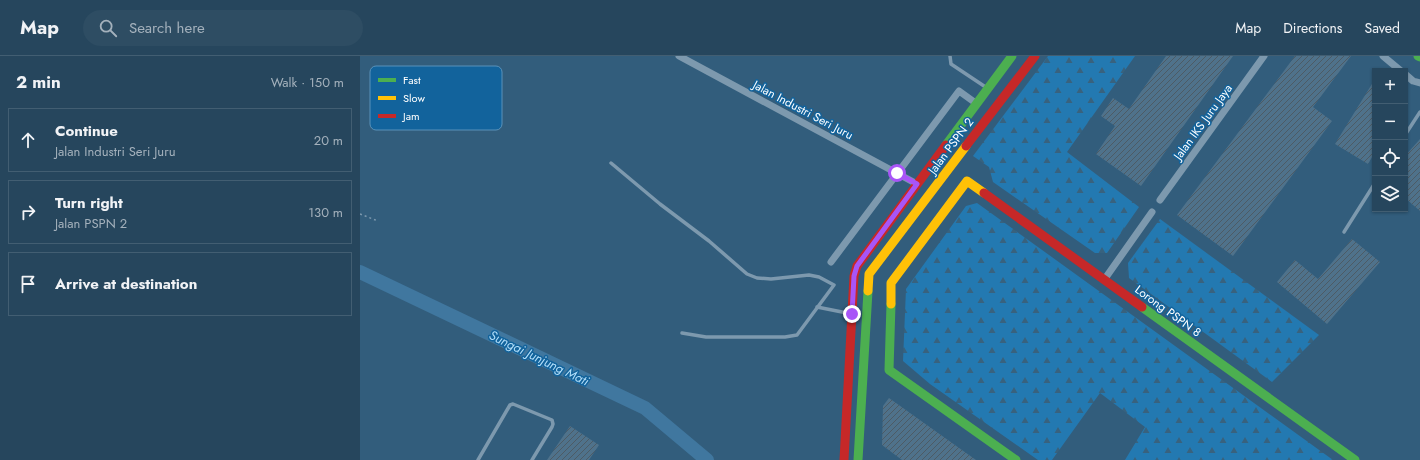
<!DOCTYPE html>
<meta charset="utf-8">
<style>
:root{--surface:#26465d;--page:#2e4d63;--text:#f1f3f6;--muted:#a4b1bc;--line:#425e72}
body{margin:0;font-family:Jost,sans-serif;background:var(--page);color:var(--text)}
.controls{position:absolute;right:12px;top:12px;display:grid;overflow:hidden;border-radius:0px;box-shadow:0 1px 3px #0004}
.controls button{width:36px;height:36px;display:grid;place-items:center;padding:0;border:0;border-bottom:1px solid var(--line);background:var(--surface);color:var(--text);font:20px sans-serif}
.stop{position:absolute;width:12px;height:12px;margin:-9px;border:3px solid #a855f7;border-radius:50%;background:#fff}
.stop.end{background:#a855f7;border-color:#fff;box-shadow:0 1px 4px #0008}
.list{margin:0;padding:0;list-style:none}
h2{display:flex;justify-content:space-between;align-items:center;height:52px;margin:0;padding:0 16px;font-size:17px}
h2 small{font-size:13px;font-weight:400;color:var(--muted)}
.list li{display:grid;grid-template-columns:26px 1fr auto;gap:12px;align-items:center;box-sizing:border-box;height:64px;margin:0 8px 8px;padding:0 8px;border:1px solid var(--line);border-radius:0px}
.list b{display:block;font-size:15px;white-space:nowrap}
.list p{margin:0;font-size:13px;white-space:nowrap;color:var(--muted)}
.list em{font-size:13px;font-style:normal;color:var(--muted)}
.icon{flex:none;width:22px;height:22px;fill:none;stroke:currentColor;stroke-width:2;stroke-linecap:round;stroke-linejoin:round}
.map{position:relative;flex:none;width:1060px;height:404px;overflow:hidden}
header{display:flex;align-items:center;gap:24px;box-sizing:border-box;height:56px;padding:0 20px;background:var(--surface);border-bottom:1px solid var(--line)}
header strong{font-size:19px}
nav{display:flex;gap:22px;margin-inline-start:auto;font-size:14px}
.search{width:280px;height:36px;background:var(--page);display:flex;align-items:center;gap:10px;box-sizing:border-box;padding:0 14px;border-radius:22px;color:var(--muted);font-size:15px}
main{display:flex}
aside{flex:1;background:var(--surface)}
.map>svg:first-child{display:block}
.forest{fill:url(#forest-firs)}
.lines{fill:none;stroke-linecap:round;stroke-linejoin:round}
.river{stroke:#40779f;stroke-width:14}
.building{fill:url(#building-hatch)}
.path{stroke:#7d99ae;stroke-width:1.5;stroke-dasharray:2 3;stroke-linecap:butt}
.lane{stroke:#7d99ae;stroke-width:3.5}
.street{stroke:#7d99ae;stroke-width:7}
.fast{stroke:#4caf50;stroke-width:9}
.slow{stroke:#ffc107;stroke-width:9}
.jam{stroke:#c62828;stroke-width:9}
.route{stroke:#a855f7;stroke-width:5}
.labels{text-anchor:middle;dominant-baseline:central;stroke-width:3;stroke-linejoin:round;paint-order:stroke}
.street-label{font-size:12px;fill:#fff;stroke:#12639c}
.water-label{font-size:13px;font-style:italic;fill:#b3dffa;stroke:#12639c}
.key{fill:#12639c;stroke:#5992ba;stroke-width:1}
.key-label{font-size:11px;fill:#fff}
</style>
<header>
<strong>Map</strong>
<div class="search"><svg class="icon" aria-label="search" viewBox="0 0 24 24"><circle cx="10" cy="10" r="6"/><path d="M15 15l6 6"/></svg>Search here</div>
<nav><a>Map</a><a>Directions</a><a>Saved</a></nav>
</header>
<main>
<aside>
<h2>2 min<small>Walk · 150 m</small></h2>
<ul class="list">
<li><svg class="icon" aria-label="ahead" viewBox="0 0 24 24"><path d="M12 20V5M6 11l6-6 6 6"/></svg><div><b>Continue</b><p>Jalan Industri Seri Juru</p></div><em>20 m</em></li>
<li><svg class="icon" aria-label="right" viewBox="0 0 24 24"><path d="M7 20v-9h11M14 6l5 5-5 5"/></svg><div><b>Turn right</b><p>Jalan PSPN 2</p></div><em>130 m</em></li>
<li><svg class="icon" aria-label="arrive" viewBox="0 0 24 24"><path d="M6 21V4h12l-3 4 3 4H6"/></svg><div><b>Arrive at destination</b></div></li>
</ul>
</aside>
<div class="map">
<svg width="1060" height="404" viewBox="0 0 1060 404">
<defs>
<pattern id="forest-firs" width="22" height="20" patternUnits="userSpaceOnUse"><rect width="22" height="20" fill="#2379b1"/><path d="M5 1l3.5 6h-7zM16 11l3.5 6h-7z" fill="#38627e"/></pattern>
<pattern id="building-hatch" width="6" height="6" patternUnits="userSpaceOnUse"><rect width="6" height="6" fill="#4f728b"/><path d="M-1 1l2-2M0 6l6-6M5 7l2-2" fill="none" stroke="#4d5b65"/></pattern>
</defs>
<rect width="100%" height="100%" fill="#325d7c"/>
<g class="forest">
<polygon points="688,0 775,0 707,96 779,151 747,197 735,197 633,126 629,111 613,100"/>
<polygon points="617,147 973,404 765,404 785,371 740,337 692,404 678,404 570,328 543,305 546,233 606,150"/>
<polygon points="800,163 959,279 912,326 769,222 768,207"/>
</g>
<g class="lines">
<polyline class="river" points="0,216 285,352 347,404"/>
</g>
<g class="building">
<polygon points="806,0 873,0 781,130 736,98 755,70 741,60 753,42 769,53"/>
<polygon points="935,0 991,0 953,51 972,65 873,200 817,159"/>
<polygon points="1015,23 1015,96 1008,108 975,88"/>
<polygon points="1060,83 1060,155 1045,142 1045,100"/>
<polygon points="992,183 1020,206 967,268 917,226 935,204 958,223"/>
<polygon points="529,342 616,404 542,404 522,389 523,350"/>
<polygon points="210,370 239,389 229,404 187,404"/>
</g>
<g class="lines">
<polyline class="path" points="0,158 18,165"/>
<g class="lane">
<polyline points="590,0 591,8 627,32"/>
<polyline points="1045,79 1060,56"/>
<polyline points="251,107 300,148 349,185 387,218 397,222 411,223 449,219 459,221 474,229 437,279 425,281 346,281 322,277"/>
<polyline points="984,176 1015,127"/>
<polyline points="457,251 492,258"/>
<polyline points="118,404 150,349 153,348 192,364 193,368 192,371 172,404"/>
</g>
<g class="street">
<polyline points="319,0 557,128"/>
<polyline points="1023,0 1041,15"/>
<polyline points="1045,18 1053,25 1060,27"/>
<polyline points="800,144 904,0"/>
<polyline points="471,206 599,35 617,48"/>
<polyline points="744,224 792,156"/>
</g>
<g class="fast">
<polyline points="1058,0 1060,1"/>
<polyline points="586,89 652,0"/>
<polyline points="531,248 529,314 656,404"/>
<polyline points="782,251 995,404"/>
<polyline points="498,404 508,235"/>
</g>
<g class="slow">
<polyline points="508,235 509,218 606,90"/>
<polyline points="531,248 531,227 607,125 624,137"/>
</g>
<g class="jam">
<polyline points="606,90 675,0"/>
<polyline points="624,137 782,251"/>
<polyline points="484,404 494,220 497,210 586,89"/>
</g>
</g>
<g class="lines">
<polyline class="route" points="492,258 494,220 497,210 557,128 537,117"/>
</g>
<g class="labels">
<g class="street-label">
<text transform="translate(443 54) rotate(28)">Jalan Industri Seri Juru</text>
<text transform="translate(843 66) rotate(-54)">Jalan IKS Juru Jaya</text>
<text transform="translate(591 90) rotate(-53)">Jalan PSPN 2</text>
<text transform="translate(808 255) rotate(36)">Lorong PSPN 8</text>
</g>
<g class="water-label">
<text transform="translate(179 302) rotate(26)">Sungai Junjung Mati</text>
</g>
</g>
<rect x="10" y="10" width="132" height="64" rx="6" class="key"/>
<rect x="18" y="22" width="18" height="4" fill="#4caf50"/>
<rect x="18" y="40" width="18" height="4" fill="#ffc107"/>
<rect x="18" y="58" width="18" height="4" fill="#c62828"/>
<g class="key-label">
<text x="43" y="28">Fast</text>
<text x="43" y="46">Slow</text>
<text x="43" y="64">Jam</text>
</g>
</svg>
<div class="controls">
<button>+</button>
<button>−</button>
<button><svg class="icon" aria-label="locate" viewBox="0 0 24 24"><circle cx="12" cy="12" r="6"/><path d="M12 2v4M12 18v4M2 12h4M18 12h4"/></svg></button>
<button><svg class="icon" aria-label="layers" viewBox="0 0 24 24"><path d="M12 4l9 5-9 5-9-5zM3 14l9 5 9-5"/></svg></button>
</div>
<div class="stop" style="left:537px;top:117px"></div>
<div class="stop end" style="left:492px;top:258px"></div>
</div>
</main>
